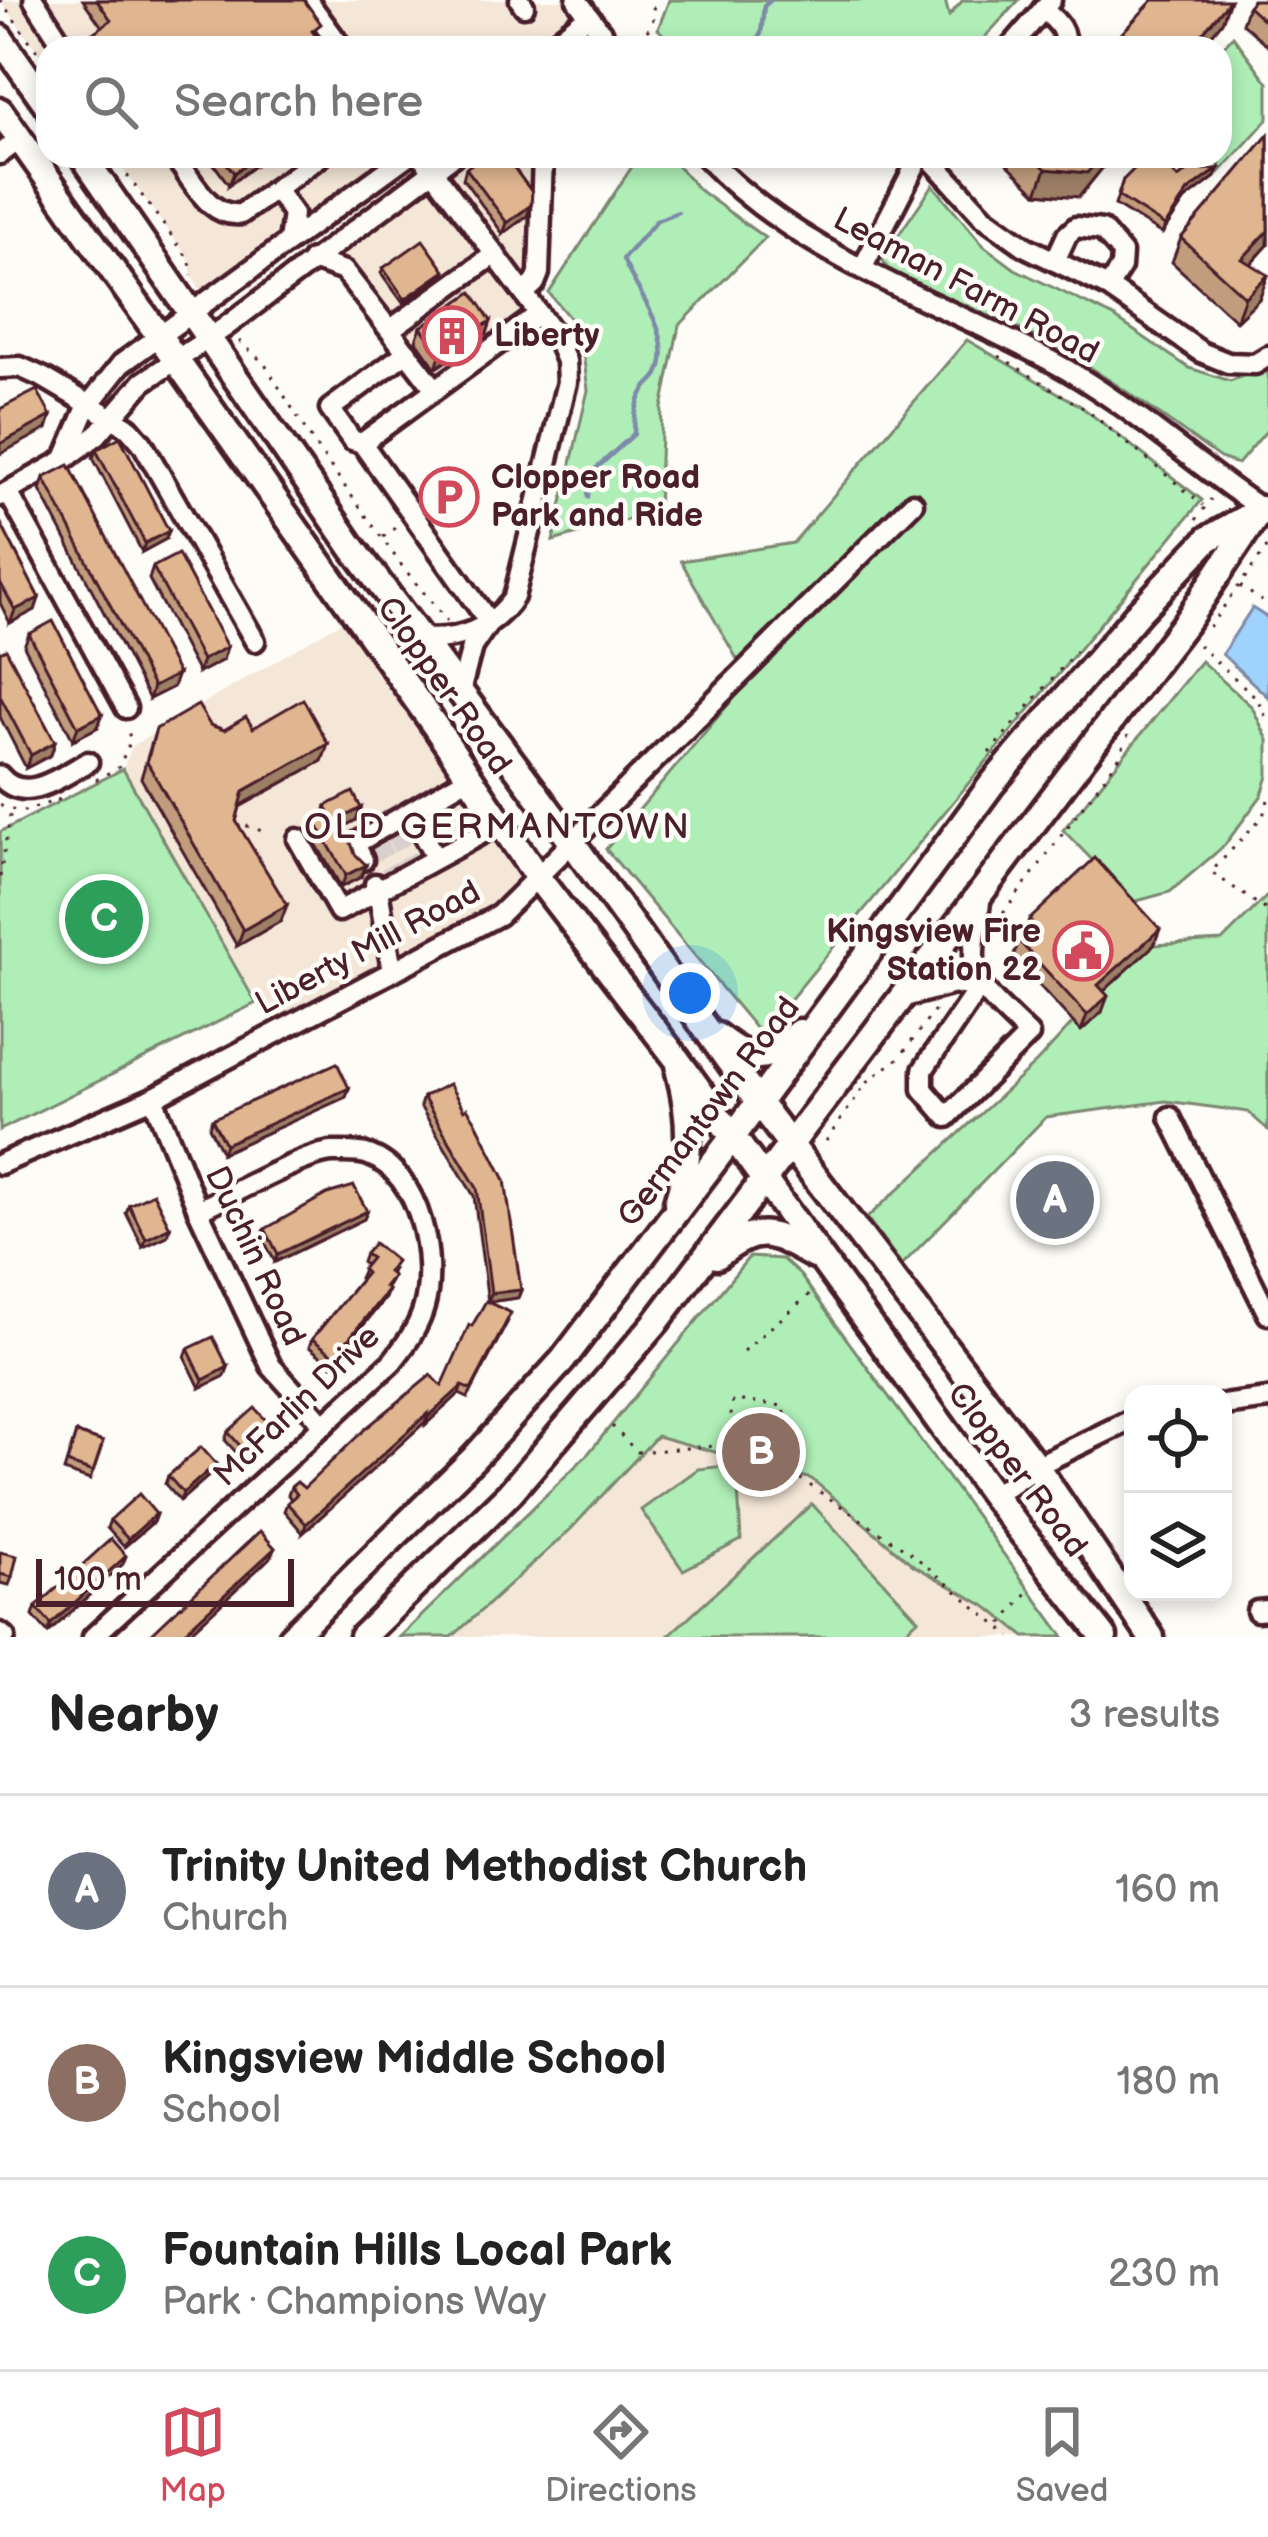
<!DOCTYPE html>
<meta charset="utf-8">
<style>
:root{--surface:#fff;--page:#f2f2f2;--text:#222;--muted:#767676;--line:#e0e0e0;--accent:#d1495b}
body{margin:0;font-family:"Balsamiq Sans",sans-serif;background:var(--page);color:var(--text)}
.controls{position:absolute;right:36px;bottom:36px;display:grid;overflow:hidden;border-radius:24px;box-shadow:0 6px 18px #0003}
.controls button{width:108px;height:108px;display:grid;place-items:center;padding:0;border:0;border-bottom:3px solid var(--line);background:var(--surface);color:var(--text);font:60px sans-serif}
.scale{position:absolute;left:36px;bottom:30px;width:258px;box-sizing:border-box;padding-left:12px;border:6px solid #4a1f2b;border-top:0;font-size:33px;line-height:42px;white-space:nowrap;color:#4a1f2b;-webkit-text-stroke:9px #fdfcf7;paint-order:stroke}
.you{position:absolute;left:690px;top:993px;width:42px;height:42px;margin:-30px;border:9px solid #fff;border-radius:50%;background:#1a73e8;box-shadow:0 0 0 18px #1a73e833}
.badge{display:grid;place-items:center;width:78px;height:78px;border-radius:50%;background:var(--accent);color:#fff;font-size:39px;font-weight:700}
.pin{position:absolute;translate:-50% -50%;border:6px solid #fff;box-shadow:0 3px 12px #0006}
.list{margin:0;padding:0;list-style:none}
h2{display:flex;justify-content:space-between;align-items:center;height:156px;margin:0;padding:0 48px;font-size:51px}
h2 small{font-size:39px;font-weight:400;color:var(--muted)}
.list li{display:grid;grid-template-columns:78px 1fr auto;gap:36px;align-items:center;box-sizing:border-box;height:192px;padding:0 48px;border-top:3px solid var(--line)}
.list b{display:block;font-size:45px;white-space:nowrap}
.list p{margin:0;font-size:39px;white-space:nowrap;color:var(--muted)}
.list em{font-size:39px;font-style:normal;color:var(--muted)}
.icon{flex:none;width:66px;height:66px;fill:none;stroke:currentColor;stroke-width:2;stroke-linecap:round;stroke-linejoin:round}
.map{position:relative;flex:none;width:1268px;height:1637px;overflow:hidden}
.search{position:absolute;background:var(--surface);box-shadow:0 6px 18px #0003;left:36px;right:36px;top:36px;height:132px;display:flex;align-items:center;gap:30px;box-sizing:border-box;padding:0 42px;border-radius:36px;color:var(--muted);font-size:45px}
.sheet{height:732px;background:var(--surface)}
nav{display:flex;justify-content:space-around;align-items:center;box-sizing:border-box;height:168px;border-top:3px solid var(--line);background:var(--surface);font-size:33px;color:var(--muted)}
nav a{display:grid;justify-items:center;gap:6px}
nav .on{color:var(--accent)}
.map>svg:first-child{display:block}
.built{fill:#f4e7d8}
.green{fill:#afefb7;stroke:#7c8771;stroke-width:3}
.water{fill:#9fd2fc;stroke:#7d8aa8;stroke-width:3}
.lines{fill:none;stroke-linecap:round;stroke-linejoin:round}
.stream{stroke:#7d8aa8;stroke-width:4.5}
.minor-tunnel{stroke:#d9d0ce;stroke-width:18;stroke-dasharray:18 9;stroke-linecap:butt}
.minor-casing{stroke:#4a1f2b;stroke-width:27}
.major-casing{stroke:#4a1f2b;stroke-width:33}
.path{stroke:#4a1f2b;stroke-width:3;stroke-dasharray:3 9;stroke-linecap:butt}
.minor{stroke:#fdfcf7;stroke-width:18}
.major{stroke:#fdfcf7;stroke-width:24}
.wall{fill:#c19d7d;stroke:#4a1f2b;stroke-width:3}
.shaded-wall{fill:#9d7f66;stroke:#4a1f2b;stroke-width:3}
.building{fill:#e0b691;stroke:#4a1f2b;stroke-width:3}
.labels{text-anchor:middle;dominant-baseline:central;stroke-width:9;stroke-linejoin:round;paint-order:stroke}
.street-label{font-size:33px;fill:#4a1f2b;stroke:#fdfcf7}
.poi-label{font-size:33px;font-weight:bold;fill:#4a1f2b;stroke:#fdfcf7;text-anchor:start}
.neighbourhood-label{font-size:36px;letter-spacing:3px;fill:#4a1f2b;stroke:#fdfcf7}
</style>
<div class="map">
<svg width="1268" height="1637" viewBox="0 0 1268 1637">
<rect width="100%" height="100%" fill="#fdfcf7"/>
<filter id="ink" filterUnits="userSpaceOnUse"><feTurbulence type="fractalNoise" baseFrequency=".00833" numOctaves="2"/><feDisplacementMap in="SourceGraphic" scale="24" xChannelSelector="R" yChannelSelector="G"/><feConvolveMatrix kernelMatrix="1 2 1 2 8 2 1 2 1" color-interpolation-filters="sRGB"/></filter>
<g filter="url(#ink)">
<g class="built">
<polygon points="0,0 577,0 588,16 547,48 48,48 48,66"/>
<polygon points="113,156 407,156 206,300 192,275 190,260"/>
<polygon points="453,156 543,156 539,273 524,293 539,314 435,389 359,287 312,260"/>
<polygon points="353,615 538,878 499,915 275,1032 123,769 132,746"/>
<polygon points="765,1256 782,1259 800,1275 1064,1637 405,1637 555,1497 750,1262"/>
</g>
<g class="green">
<polygon points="669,0 945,0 949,16 963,0 1019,0 975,48 676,48 658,29"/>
<polygon points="1233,36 1268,83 1268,119 1219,173 1220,50"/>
<polygon points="639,156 669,156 699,190 765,238 679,326 662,408 658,511 553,541 588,390 580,331 549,293"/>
<path d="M 933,185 L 984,246 L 1015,269 L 1114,317 L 1189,368 L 1230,381 L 1268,367 L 1268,429 L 1238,464 L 1220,458 C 1158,414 1095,365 1025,332 C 980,311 934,293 889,270 L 882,259 Z"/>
<polygon points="967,340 1079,405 1202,500 761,1035 606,849 749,680 681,561 793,543"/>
<polygon points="1201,661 1252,707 1268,740 1268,776 1262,795 1224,846 1170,892 1133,902 1063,830"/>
<polygon points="123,769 256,1003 0,1130 0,832"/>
<polygon points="1268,895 1268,1130 1248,1112 1166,1101 1046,1117 902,1265 867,1218 1037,1062 1092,1002 1154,945 1222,941"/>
<polygon points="749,1257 782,1259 800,1275 1064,1637 1025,1637 989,1608 913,1565 812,1479 657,1436 571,1529 452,1637 400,1637 587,1455"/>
<polygon points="725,1466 738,1488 741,1540 683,1570 641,1510 698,1469"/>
<polygon points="812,1504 918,1619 899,1637 667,1637"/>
</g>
<polygon class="water" points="1252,608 1268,618 1268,697 1222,654"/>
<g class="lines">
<g class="stream">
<polyline points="754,48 761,33 764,6 771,0"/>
<path d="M 588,497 L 590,474 L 634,434 C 634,419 636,402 645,389 C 649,383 655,380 658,374 C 676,336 636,292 623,259 L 657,220 L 678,212"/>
</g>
<g class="minor-tunnel">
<polyline points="394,832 409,862"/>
<polyline points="377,841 392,870"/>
</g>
<defs>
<g id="minor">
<polyline points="34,0 65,48"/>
<polyline points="307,0 342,48"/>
<polyline points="520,0 524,6"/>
<polyline points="577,0 613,48"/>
<path d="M 1043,9 C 1056,21 1067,29 1064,48"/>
<polyline points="547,48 588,16"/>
<polyline points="1010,48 1051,0"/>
<polyline points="0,154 19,140"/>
<path d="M 173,156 C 193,178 207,218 241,214 L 321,156"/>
<path d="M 705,156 C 797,255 934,299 1051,361 C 1126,401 1190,461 1261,509"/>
<polyline points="928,156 984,217 1026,247 1108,287 1201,352 1228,363 1255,364 1268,356"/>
<polyline points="276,189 293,214 289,241"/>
<polyline points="312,260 344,271 435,389"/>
<polyline points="1055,261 1067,235 1076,227 1102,230 1122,253 1121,267 1108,287"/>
<polyline points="863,267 920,156"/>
<polyline points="524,293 535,283 539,273 543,156"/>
<polyline points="391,329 495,254"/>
<polyline points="407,352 330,409 352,440 362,443 489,622"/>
<polyline points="0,368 20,367 44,378 129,428 142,443 255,641"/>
<polyline points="362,443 539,314"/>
<polyline points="66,456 87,407 121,364 407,156"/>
<polyline points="8,492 126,708"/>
<polyline points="0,496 64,460 97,435 143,382 224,328 453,156"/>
<path d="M 420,638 C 457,642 493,629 514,597 L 567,382 L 566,361 L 556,337 L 422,156"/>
<polyline points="460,692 472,647 487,625"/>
<path d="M 0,776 C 24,806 62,776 88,762"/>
<polyline points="410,812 435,857"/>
<polyline points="298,839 339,911 378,890 375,884"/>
<polyline points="363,860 355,844 469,777"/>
<polyline points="392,970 378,890 501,823"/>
<path d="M 979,987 L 923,1070 L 923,1089 L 947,1117 L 1029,1035 C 965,974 969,982 981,895"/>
<polyline points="904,997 954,984 979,987"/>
<polyline points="153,1098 198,1210 271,1366 324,1425"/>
<polyline points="1170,1117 1268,1314"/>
<polyline points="0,1164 153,1098 499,915 913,503"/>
<polyline points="1223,1405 1268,1399"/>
<polyline points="993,1496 1036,1466 1133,1419"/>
<polyline points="1257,1611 1268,1610"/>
<polyline points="0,1633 5,1637"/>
<path d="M 93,1637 L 392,1362 C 405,1345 418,1329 424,1307 C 437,1260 421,1174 369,1155 C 359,1151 344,1152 333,1152 C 305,1153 228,1197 198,1210"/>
</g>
<g id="major">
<polyline points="0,38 48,106"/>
<polyline points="0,111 435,726 538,878 676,1058 993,1496 1104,1637"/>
<polyline points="83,156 353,548 572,842 758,1102 1036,1466 1151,1637"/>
<path d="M 717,1036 C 753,1065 766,1062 799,1032"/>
<path d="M 677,1202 C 692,1157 691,1117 679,1072"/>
<path d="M 717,1256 C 759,1224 770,1231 814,1256"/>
<polyline points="291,1637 473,1459 563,1360 732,1138 992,784 1138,613 1208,539 1261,509"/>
<polyline points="362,1637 509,1494 657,1321 1188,619 1257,515"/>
</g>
</defs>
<use href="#minor" class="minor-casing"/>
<use href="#major" class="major-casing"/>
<g class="path">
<polyline points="0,0 48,66"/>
<polyline points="629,47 652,26 654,9 649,0"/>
<polyline points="113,156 190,261 192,275"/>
<polyline points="239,341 264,363 315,445 402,566 447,621"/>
<polyline points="999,356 1088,411 1203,505"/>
<polyline points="1196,520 1211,499"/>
<polyline points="383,537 396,527"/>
<polyline points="1240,586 1268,605"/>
<polyline points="1209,627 1268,546"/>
<polyline points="1198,645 1257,698 1268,722"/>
<polyline points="247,724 252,714"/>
<polyline points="989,753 1076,651"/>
<polyline points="96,780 119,767 131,740 127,729"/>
<polyline points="1268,800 1263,816 1211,872 1268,911"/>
<polyline points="0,805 21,812 61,799"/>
<polyline points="235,822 262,831"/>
<polyline points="0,877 11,809"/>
<polyline points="996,923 1119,758 1128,735"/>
<polyline points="826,1141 867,1082 900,1057 936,1009"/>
<polyline points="743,1351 815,1290"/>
<polyline points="612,1426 637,1452 727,1445 733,1400 784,1406 793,1474 911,1553 1011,1637"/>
<polyline points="1002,1624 1031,1588"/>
</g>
<use href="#minor" class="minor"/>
<use href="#major" class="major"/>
</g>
<g class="wall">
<polygon points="83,0 304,0 316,37 325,48 82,48 86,38 102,27"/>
<polygon points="1268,0 1268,46 1242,23 1248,6"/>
<polygon points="1268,135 1268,245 1251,264 1268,275 1259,299 1236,321 1172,262 1181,238"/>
<polygon points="208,156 267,156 229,185"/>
<polygon points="999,156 1112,156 1079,197 1037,193"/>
<polygon points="466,168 531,205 527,216 503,234 463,179"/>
<polygon points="1218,169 1215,177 1185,200 1162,234 1115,205 1123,180 1178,178"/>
<polygon points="383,268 443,275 403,303 381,273"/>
<polygon points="491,321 487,333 436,368 416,340 421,327"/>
<polygon points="96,450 166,539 142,552 93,458"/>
<polygon points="44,478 173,687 149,699 40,490"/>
<polygon points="0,522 39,598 35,610 10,623 0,603"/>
<polygon points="153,567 223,660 198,673 149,579"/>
<polygon points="29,634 102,715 98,727 73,740 24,646"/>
<polygon points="0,652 55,742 51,755 26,768 0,717"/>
<polygon points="210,725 224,730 253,728 328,744 322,761 240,807 236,821 281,921 237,946 141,778 156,729"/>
<polygon points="326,806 361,808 356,820 345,826 361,877 341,887 311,835 316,823 322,820"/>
<polygon points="1029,920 1154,945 1104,991 1102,1012 1081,1031 1013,957 1019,941 1023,937"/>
<polygon points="449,1084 521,1290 518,1298 488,1302 508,1321 468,1398 459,1394 425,1425 425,1422 303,1533 284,1511 287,1503 291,1499 288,1495 291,1487 304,1488 442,1386 472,1326 488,1302 474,1196 420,1106 423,1097"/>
<polygon points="349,1088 346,1097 222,1153 209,1127 212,1119"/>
<polygon points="129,1205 170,1227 167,1236 143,1247 126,1213"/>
<polygon points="367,1211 364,1219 275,1262 262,1237 265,1229"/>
<polygon points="365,1254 393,1269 390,1274 393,1276 386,1289 388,1290 385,1298 332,1365 309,1347 312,1339 361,1279 359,1278 365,1265 362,1262"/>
<polygon points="188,1349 228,1367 225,1376 200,1388 185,1357"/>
<polygon points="228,1432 267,1433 240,1457 225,1440"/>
<polygon points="76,1433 103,1442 90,1480 64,1471"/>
<polygon points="216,1464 213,1472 180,1501 165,1484 168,1476"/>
<polygon points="156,1514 153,1522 124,1547 107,1528 110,1520"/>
<polygon points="0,1552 12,1577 9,1585 0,1583"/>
<polygon points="123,1564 48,1633 33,1616 36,1607"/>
</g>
<g class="shaded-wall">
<polygon points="1230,0 1222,22 1201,48 1190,48"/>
<polygon points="256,156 267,156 229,185 234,173"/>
<polygon points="1102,156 1112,156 1079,197 1037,193 1046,169"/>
<polygon points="1218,169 1215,177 1185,200 1162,234 1165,226 1188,191"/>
<polygon points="531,205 527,216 503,234 507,223"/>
<polygon points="1268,231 1268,245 1234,282 1242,259"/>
<polygon points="445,271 443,275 403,303 405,299"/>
<polygon points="1268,275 1259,299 1236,321 1245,297"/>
<polygon points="491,321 487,333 436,368 440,355"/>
<polygon points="51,416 47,429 0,454 0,444"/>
<polygon points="169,531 166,539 142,552 145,543"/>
<polygon points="39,598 35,610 10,623 15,610"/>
<polygon points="227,647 223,660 198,673 202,660"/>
<polygon points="178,674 173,687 149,699 153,687"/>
<polygon points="102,715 98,727 73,740 78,727"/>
<polygon points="55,742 51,755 26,768 31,755"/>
<polygon points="328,744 322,761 238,807 244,791"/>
<polygon points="361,808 356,820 337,830 342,818"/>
<polygon points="366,865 361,877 341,887 346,875"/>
<polygon points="287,905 281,921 237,946 243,930"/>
<polygon points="1160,929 1154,945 1092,1002 1098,985"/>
<polygon points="1108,996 1102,1012 1081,1031 1087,1015"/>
<polygon points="349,1088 346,1097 222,1153 225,1144"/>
<polygon points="367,1211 364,1219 275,1262 278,1254"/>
<polygon points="170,1227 167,1236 143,1247 146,1239"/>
<polygon points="388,1290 385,1298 332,1365 335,1356"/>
<polygon points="521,1290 518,1298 488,1302 491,1293"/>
<polygon points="228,1367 225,1376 200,1388 203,1380"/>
<polygon points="462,1386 459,1394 425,1425 428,1417"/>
<polygon points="428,1413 425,1422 303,1533 306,1524"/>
<polygon points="270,1425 267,1433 240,1457 243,1449"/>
<polygon points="216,1464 213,1472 180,1501 183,1493"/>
<polygon points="156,1514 153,1522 124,1547 128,1539"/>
<polygon points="275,1548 272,1556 185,1637 179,1637"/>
<polygon points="126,1556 123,1564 48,1633 51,1624"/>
</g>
<g class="building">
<polygon points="97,0 304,0 321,24 312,31 325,48 93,48 86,38 111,20"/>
<polygon points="1153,0 1230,0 1190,48 1108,48"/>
<polygon points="1253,0 1268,0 1268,24 1248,6"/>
<polygon points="1268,135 1268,231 1242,259 1268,275 1245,297 1181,238"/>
<polygon points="221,156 256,156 234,173"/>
<polygon points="483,156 505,156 532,192 531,205 507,223 466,168"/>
<polygon points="1033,156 1102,156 1087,173 1046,169"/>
<polygon points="1147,156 1158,156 1178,178 1189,170 1218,169 1188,191 1165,226 1118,196 1123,180"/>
<polygon points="423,240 445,271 405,299 383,268"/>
<polygon points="472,292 491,321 440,355 421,327"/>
<polygon points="37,390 51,416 0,444 0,409"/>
<polygon points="120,437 169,531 145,543 96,450"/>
<polygon points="69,465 178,674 153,687 44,478"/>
<polygon points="0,522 39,598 15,610 0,582"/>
<polygon points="178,554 227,647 202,660 153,567"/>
<polygon points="53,621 102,715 78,727 29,634"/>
<polygon points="6,649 55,742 31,755 0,696 0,652"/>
<polygon points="303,699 328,744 244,791 236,821 287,905 243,930 147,762 156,729 198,705 210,725 224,730 246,717 253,728"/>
<polygon points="353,792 361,808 342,818 355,854 366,865 346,875 316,823 330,815 326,806"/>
<polygon points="1095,858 1160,929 1098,985 1108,996 1087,1015 1019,941 1035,926 1029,920"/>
<polygon points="337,1063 349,1088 225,1144 212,1119"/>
<polygon points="449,1084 464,1110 467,1108 475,1120 505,1180 521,1290 491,1293 477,1188 423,1097"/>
<polygon points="354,1186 367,1211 278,1254 265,1229 327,1194"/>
<polygon points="153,1193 170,1227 146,1239 129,1205"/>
<polygon points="374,1243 396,1261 388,1272 393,1276 384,1287 388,1290 335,1356 312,1339 366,1273 362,1269 371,1258 365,1254"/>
<polygon points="486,1301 511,1313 471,1390 462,1386 428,1417 428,1413 306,1524 287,1503 297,1494 291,1487 297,1482 304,1488 365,1429 431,1375 442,1386 469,1325 472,1326"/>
<polygon points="213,1337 228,1367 203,1380 188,1349"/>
<polygon points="255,1408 270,1425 243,1449 228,1432"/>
<polygon points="76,1433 103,1442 93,1472 67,1463"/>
<polygon points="201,1447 216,1464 183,1493 168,1476"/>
<polygon points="139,1494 156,1514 128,1539 110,1520"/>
<polygon points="260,1531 275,1548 179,1637 148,1637"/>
<polygon points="111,1539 126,1556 51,1624 36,1607"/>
<polygon points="0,1552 17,1556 12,1577 0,1574"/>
</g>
</g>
<defs>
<symbol id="building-ring" viewBox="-11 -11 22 22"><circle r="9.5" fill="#fdfcf7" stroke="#d1495b" stroke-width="1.5"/><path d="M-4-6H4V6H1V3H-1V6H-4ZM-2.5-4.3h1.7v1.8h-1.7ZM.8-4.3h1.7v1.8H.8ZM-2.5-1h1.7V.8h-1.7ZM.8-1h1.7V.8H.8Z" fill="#d1495b"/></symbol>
<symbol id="parking-ring" viewBox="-11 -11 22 22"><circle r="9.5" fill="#fdfcf7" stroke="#d1495b" stroke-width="1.5"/><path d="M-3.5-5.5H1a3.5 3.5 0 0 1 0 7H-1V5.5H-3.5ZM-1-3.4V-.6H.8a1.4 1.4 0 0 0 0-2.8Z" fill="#d1495b"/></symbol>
<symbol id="civic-ring" viewBox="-11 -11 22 22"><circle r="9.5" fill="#fdfcf7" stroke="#d1495b" stroke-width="1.5"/><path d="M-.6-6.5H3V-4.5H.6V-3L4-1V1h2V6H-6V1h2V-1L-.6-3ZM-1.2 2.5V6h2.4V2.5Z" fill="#d1495b"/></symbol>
</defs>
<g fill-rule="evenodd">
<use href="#building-ring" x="419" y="303" width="66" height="66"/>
<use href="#parking-ring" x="416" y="464" width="66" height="66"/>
<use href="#civic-ring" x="1050" y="918" width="66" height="66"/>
</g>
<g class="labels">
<g class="street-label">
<text transform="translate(966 286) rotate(28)">Leaman Farm Road</text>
<text transform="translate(444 686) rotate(55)">Clopper Road</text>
<text transform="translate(368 948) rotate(-28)">Liberty Mill Road</text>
<text transform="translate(709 1112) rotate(-53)">Germantown Road</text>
<text transform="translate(255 1256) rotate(65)">Duchin Road</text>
<text transform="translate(297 1406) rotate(-44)">McFarlin Drive</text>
<text transform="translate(1017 1470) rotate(53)">Clopper Road</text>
</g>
<g class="poi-label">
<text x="494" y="336">Liberty</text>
<text x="491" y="478">Clopper Road<tspan x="491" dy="38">Park and Ride</tspan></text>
<text x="1041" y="932" text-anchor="end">Kingsview Fire<tspan x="1041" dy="38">Station 22</tspan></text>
</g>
<g class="neighbourhood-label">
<text x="498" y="827">OLD GERMANTOWN</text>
</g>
</g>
</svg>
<div class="controls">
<button><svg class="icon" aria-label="locate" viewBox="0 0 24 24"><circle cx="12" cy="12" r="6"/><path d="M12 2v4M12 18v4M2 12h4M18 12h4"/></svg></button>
<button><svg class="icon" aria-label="layers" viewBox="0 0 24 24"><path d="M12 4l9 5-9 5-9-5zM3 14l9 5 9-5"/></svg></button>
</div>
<div class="scale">100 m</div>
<div class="you"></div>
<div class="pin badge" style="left:1055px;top:1200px;background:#6b7280">A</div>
<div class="pin badge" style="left:761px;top:1452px;background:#8d6e63">B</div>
<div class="pin badge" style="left:104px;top:919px;background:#2e9e5b">C</div>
<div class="search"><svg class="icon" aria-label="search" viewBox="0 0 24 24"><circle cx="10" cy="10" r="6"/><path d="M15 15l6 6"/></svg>Search here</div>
</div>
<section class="sheet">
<h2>Nearby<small>3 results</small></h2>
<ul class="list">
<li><span class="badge" style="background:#6b7280">A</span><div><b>Trinity United Methodist Church</b><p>Church</p></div><em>160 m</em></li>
<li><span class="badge" style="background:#8d6e63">B</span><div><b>Kingsview Middle School</b><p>School</p></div><em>180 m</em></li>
<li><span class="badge" style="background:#2e9e5b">C</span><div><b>Fountain Hills Local Park</b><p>Park · Champions Way</p></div><em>230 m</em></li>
</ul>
</section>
<nav>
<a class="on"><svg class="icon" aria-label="map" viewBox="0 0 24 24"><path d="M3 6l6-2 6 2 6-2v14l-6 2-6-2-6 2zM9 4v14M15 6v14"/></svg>Map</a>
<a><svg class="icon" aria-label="directions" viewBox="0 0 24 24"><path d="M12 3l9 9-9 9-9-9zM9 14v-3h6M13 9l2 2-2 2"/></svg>Directions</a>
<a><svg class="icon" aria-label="saved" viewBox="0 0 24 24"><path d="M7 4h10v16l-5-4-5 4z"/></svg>Saved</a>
</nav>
